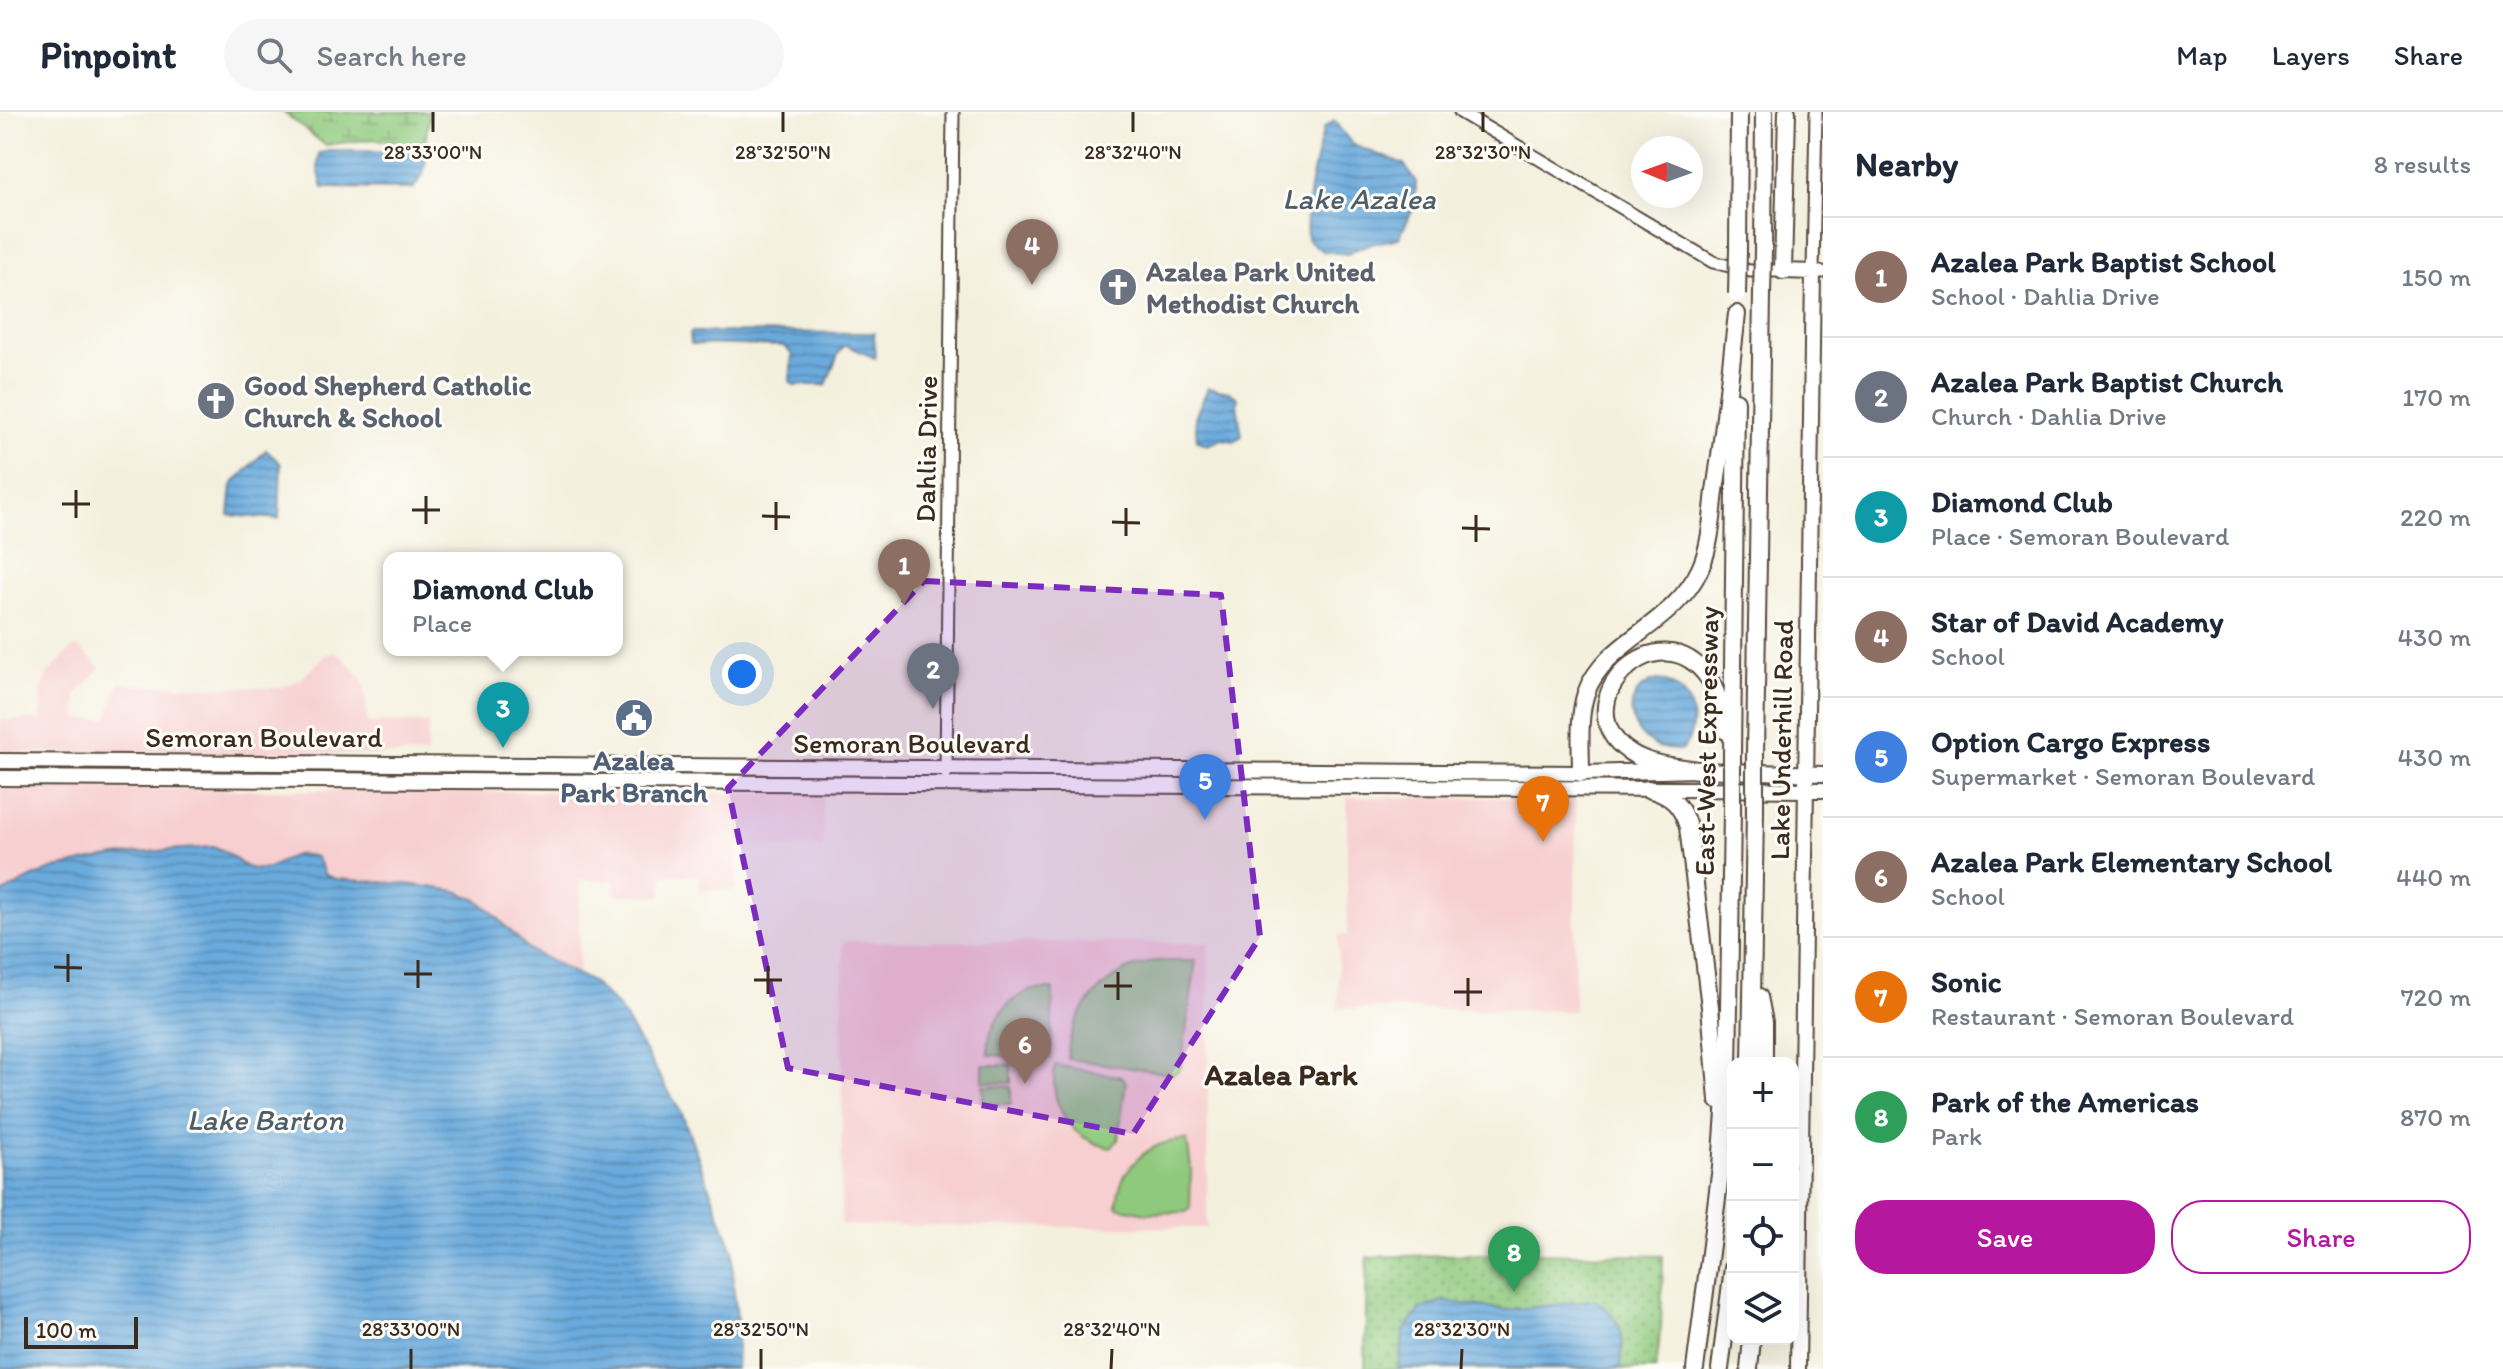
<!DOCTYPE html>
<meta charset="utf-8">
<style>
:root{--surface:#fff;--page:#f6f6f7;--text:#1f2937;--muted:#747a83;--line:#e0e1e3;--accent:#b5179e}
body{margin:0;font-family:Itim,sans-serif;background:var(--page);color:var(--text)}
.controls{position:absolute;right:24px;bottom:24px;display:grid;overflow:hidden;border-radius:16px;box-shadow:0 8px 32px #0002}
.controls button{width:72px;height:72px;display:grid;place-items:center;padding:0;border:0;border-bottom:2px solid var(--line);background:var(--surface);color:var(--text);font:40px sans-serif}
.compass{position:absolute;left:1631px;top:24px;width:72px;height:72px;border-radius:50%;background:var(--surface);box-shadow:0 8px 32px #0002;rotate:271deg}
.scale{position:absolute;left:24px;bottom:20px;width:114px;box-sizing:border-box;padding-left:8px;border:4px solid #3b2a1e;border-top:0;font-size:22px;line-height:28px;white-space:nowrap;color:#3b2a1e;-webkit-text-stroke:6px #fdfcf7;paint-order:stroke}
.you{position:absolute;left:742px;top:562px;width:28px;height:28px;margin:-20px;border:6px solid #fff;border-radius:50%;background:#1a73e8;box-shadow:0 0 0 12px #1a73e833}
.badge{display:grid;place-items:center;width:52px;height:52px;border-radius:50%;background:var(--accent);color:#fff;font-size:26px;font-weight:700}
.pin{position:absolute;translate:-50% -66px;filter:drop-shadow(0 2px 4px #0008)}
.pin::after{content:'';position:absolute;top:42px;width:28px;height:24px;background:inherit;clip-path:polygon(0 0,100% 0,50% 100%)}
.popup{position:absolute;left:383px;top:440px;width:240px;height:104px;box-sizing:border-box;display:grid;place-content:center;border-radius:16px;background:var(--surface);filter:drop-shadow(0 2px 6px #0005);font-size:26px;white-space:nowrap;color:var(--muted)}
.popup b{font-size:30px;color:var(--text)}
.popup::after{content:'';position:absolute;left:50%;top:100%;margin-left:-16px;border:16px solid transparent;border-top-color:var(--surface)}
.list{margin:0;padding:0;list-style:none}
h2{display:flex;justify-content:space-between;align-items:center;height:104px;margin:0;padding:0 32px;font-size:34px}
h2 small{font-size:26px;font-weight:400;color:var(--muted)}
.list li{display:grid;grid-template-columns:52px 1fr auto;gap:24px;align-items:center;box-sizing:border-box;height:120px;padding:0 32px;border-top:2px solid var(--line)}
.list b{display:block;font-size:30px;white-space:nowrap}
.list p{margin:0;font-size:26px;white-space:nowrap;color:var(--muted)}
.list em{font-size:26px;font-style:normal;color:var(--muted)}
.actions{display:flex;gap:16px;padding:24px 32px}
.actions a{flex:1;padding:18px 0;border:2px solid var(--accent);border-radius:32px;text-align:center;font-size:28px;color:var(--accent)}
.actions .main{background:var(--accent);color:#fff}
.icon{flex:none;width:44px;height:44px;fill:none;stroke:currentColor;stroke-width:2;stroke-linecap:round;stroke-linejoin:round}
.map{position:relative;flex:none;width:1823px;height:1257px;overflow:hidden}
header{display:flex;align-items:center;gap:48px;box-sizing:border-box;height:112px;padding:0 40px;background:var(--surface);border-bottom:2px solid var(--line)}
header strong{font-size:38px}
nav{display:flex;gap:44px;margin-inline-start:auto;font-size:28px}
.search{width:560px;height:72px;background:var(--page);display:flex;align-items:center;gap:20px;box-sizing:border-box;padding:0 28px;border-radius:44px;color:var(--muted);font-size:30px}
main{display:flex}
aside{flex:1;background:var(--surface)}
.map>svg:first-child{display:block}
.built{fill:#f7cfd0}
.grass{fill:url(#grass-dots);stroke:#657a4e;stroke-width:2}
.wetland{fill:url(#wetland-marsh);stroke:#657a4e;stroke-width:2}
.garden{fill:#8fc97d;stroke:#657a4e;stroke-width:2}
.water{fill:url(#water-rules);stroke:#526a7e;stroke-width:2}
.lines{fill:none;stroke-linecap:round;stroke-linejoin:round}
.minor-casing{stroke:#57483b;stroke-width:15}
.major-casing{stroke:#57483b;stroke-width:18}
.highway-casing{stroke:#57483b;stroke-width:20}
.minor{stroke:#fff;stroke-width:11}
.major{stroke:#fff;stroke-width:14}
.highway{stroke:#fff;stroke-width:16}
.highway-bridge-casing{stroke:#57483b;stroke-width:20;stroke-linecap:butt}
.highway-bridge{stroke:#fff;stroke-width:16}
.marked{fill:#7b2cbf;fill-opacity:0.2;stroke:#7b2cbf;stroke-width:6;stroke-dasharray:16 10;stroke-linejoin:round}
.ticks{fill:none;stroke:#3b2a1e;stroke-width:3}
.labels{text-anchor:middle;dominant-baseline:central;stroke-width:6;stroke-linejoin:round;paint-order:stroke}
.worship-label{font-size:28px;font-weight:bold;fill:#5b616d;stroke:#fdfcf7;text-anchor:start}
.street-label{font-size:28px;fill:#3b2a1e;stroke:#fdfcf7}
.service-label{font-size:28px;font-weight:bold;fill:#4e5e75;stroke:#fdfcf7}
.water-label{font-size:30px;font-style:italic;fill:#4e5d6a;stroke:#fdfcf7}
.neighbourhood-label{font-size:30px;font-weight:bold;fill:#3b2a1e;stroke:#fdfcf7}
.ticks-label{font-size:20px;text-anchor:middle;fill:#3b2a1e;stroke:#fdfcf7;stroke-width:6;stroke-linejoin:round;paint-order:stroke}
</style>
<header>
<strong>Pinpoint</strong>
<div class="search"><svg class="icon" aria-label="search" viewBox="0 0 24 24"><circle cx="10" cy="10" r="6"/><path d="M15 15l6 6"/></svg>Search here</div>
<nav><a>Map</a><a>Layers</a><a>Share</a></nav>
</header>
<main>
<div class="map">
<svg width="1823" height="1257" viewBox="0 0 1823 1257">
<defs>
<pattern id="grass-dots" width="8" height="8" patternUnits="userSpaceOnUse" patternTransform="scale(2)"><rect width="8" height="8" fill="#8fc97d"/><path d="M2 2h.1M6 6h.1" fill="none" stroke="#76a366" stroke-width="1.8" stroke-linecap="round"/></pattern>
<pattern id="wetland-marsh" width="20" height="14" patternUnits="userSpaceOnUse" patternTransform="scale(2)"><rect width="20" height="14" fill="#8fc97d"/><path d="M1 5h8M5 5V1M11 12h8M15 12V8" fill="none" stroke="#76a366"/></pattern>
<pattern id="water-rules" width="6" height="5" patternUnits="userSpaceOnUse" patternTransform="scale(2)"><rect width="6" height="5" fill="#6aaadd"/><path d="M0 2.5h6" fill="none" stroke="#588bb3"/></pattern>
</defs>
<rect width="100%" height="100%" fill="#fdfcf7"/>
<filter id="ink" filterUnits="userSpaceOnUse"><feTurbulence type="fractalNoise" baseFrequency=".0125" numOctaves="2"/><feDisplacementMap in="SourceGraphic" scale="16" xChannelSelector="R" yChannelSelector="G"/><feConvolveMatrix kernelMatrix="1 2 1 2 8 2 1 2 1" color-interpolation-filters="sRGB"/></filter>
<filter id="wash" filterUnits="userSpaceOnUse"><feTurbulence type="fractalNoise" baseFrequency=".006" numOctaves="4" result="noise"/><feDisplacementMap in="SourceGraphic" scale="32" xChannelSelector="R" yChannelSelector="G"/><feGaussianBlur stdDeviation="1.8" result="paint"/><feColorMatrix in="noise" values="0 0 0 0 0 0 0 0 0 0 0 0 0 0 0 0 0 1.4 0 .05"/><feComposite in="paint" operator="in"/></filter>
<g filter="url(#wash)">
<rect width="100%" height="100%" fill="#f4f0de"/>
<g class="built">
<polygon points="78,535 101,556 76,582 77,607 107,607 120,570 131,573 279,576 301,567 327,542 337,540 360,564 365,575 367,610 428,611 427,643 0,640 0,608 41,608 41,577 46,564 72,536"/>
<polygon points="0,676 823,682 823,735 737,734 736,778 700,778 700,764 663,763 662,784 615,783 614,768 580,768 574,1120 0,893"/>
<polygon points="1347,685 1573,686 1576,689 1574,899 1338,896 1338,824 1347,823"/>
<polygon points="843,829 1209,831 1207,1116 841,1113"/>
</g>
<polygon class="grass" points="1528,1141 1663,1144 1661,1215 1656,1257 1365,1257 1367,1145"/>
<polygon class="wetland" points="283,0 430,0 424,36 373,27 325,33"/>
<g class="garden">
<path d="M 1156,849 L 1196,849 L 1181,956 L 1173,962 L 1068,947 C 1067,910 1094,876 1125,859 C 1134,854 1146,852 1156,849 Z"/>
<path d="M 1053,877 L 1051,946 L 989,943 C 985,915 1007,885 1034,878 C 1040,877 1047,877 1053,877 Z"/>
<polygon points="983,953 1011,953 1011,971 983,970"/>
<path d="M 1055,953 L 1122,965 L 1126,970 L 1118,1028 L 1111,1036 C 1069,1027 1049,993 1055,953 Z"/>
<polygon points="983,974 1011,975 1011,992 983,992"/>
<path d="M 1187,1028 L 1191,1056 L 1190,1096 L 1186,1100 L 1146,1101 L 1117,1095 C 1118,1056 1148,1028 1187,1028 Z"/>
</g>
<g class="water">
<path d="M 1334,9 L 1353,33 L 1404,52 L 1416,70 L 1415,93 L 1399,126 C 1381,131 1363,131 1348,142 L 1323,139 L 1307,127 C 1304,91 1315,50 1324,16 Z"/>
<polygon points="330,39 427,40 423,63 413,77 323,76 318,57 319,41"/>
<polygon points="693,220 874,221 875,246 846,233 840,238 826,273 794,273 790,269 792,242 784,234 691,232 690,221"/>
<polygon points="1208,276 1229,280 1238,286 1237,292 1242,324 1234,329 1223,327 1207,333 1197,328 1195,305"/>
<polygon points="266,338 281,352 279,407 229,403 232,373"/>
<path d="M 1658,568 C 1692,574 1703,613 1681,639 C 1674,637 1663,637 1656,634 C 1625,619 1621,576 1658,568 Z"/>
<path d="M 214,735 C 232,739 238,755 254,757 C 272,760 280,747 296,743 C 302,741 310,744 316,745 L 325,763 L 336,767 L 408,772 L 456,779 L 476,787 L 490,798 L 529,838 L 592,870 L 619,896 L 682,1002 L 733,1139 L 733,1172 L 738,1213 L 736,1257 L 0,1257 L 0,783 C 16,774 32,764 50,758 C 102,743 160,738 214,735 Z"/>
<path d="M 1595,1188 C 1623,1207 1626,1225 1620,1257 L 1398,1257 L 1404,1219 L 1420,1198 L 1441,1189 L 1509,1198 Z"/>
</g>
</g>
<g filter="url(#ink)">
<g class="lines">
<defs>
<g id="minor">
<polyline points="1460,0 1713,150 1750,159 1783,159"/>
<polyline points="1816,0 1813,160 1823,160"/>
<polyline points="946,661 953,0"/>
</g>
<g id="major">
<polyline points="1783,159 1813,160 1798,1257"/>
<polyline points="0,649 1581,661 1699,658 1823,662"/>
<polyline points="0,666 1823,678"/>
</g>
<g id="highway">
<polyline points="1738,138 1739,0"/>
<polyline points="1763,140 1764,0"/>
<polyline points="1783,159 1787,0"/>
<polyline points="1732,643 1736,289"/>
<polyline points="1755,643 1762,182"/>
<path d="M 1699,658 C 1675,655 1648,653 1628,639 C 1562,592 1659,493 1709,567 C 1719,582 1722,602 1726,619"/>
<path d="M 1581,661 C 1581,636 1578,605 1586,581 C 1605,528 1673,515 1700,457 C 1711,433 1712,404 1715,379 C 1724,320 1730,261 1737,202"/>
<path d="M 1648,677 C 1671,683 1681,692 1688,715 L 1710,895 L 1718,988"/>
<polyline points="1759,885 1764,910 1764,951"/>
<polyline points="1751,951 1755,699"/>
<polyline points="1695,1257 1721,1055 1728,959 1732,699"/>
<polyline points="1720,1257 1733,1156"/>
<polyline points="1749,1257 1752,1227"/>
</g>
</defs>
<use href="#minor" class="minor-casing"/>
<use href="#major" class="major-casing"/>
<use href="#highway" class="highway-casing"/>
<use href="#minor" class="minor"/>
<use href="#major" class="major"/>
<use href="#highway" class="highway"/>
<defs>
<g id="highway-bridge">
<polyline points="1737,182 1738,138"/>
<polyline points="1762,182 1763,140"/>
<polyline points="1732,699 1732,643"/>
<polyline points="1755,699 1755,643"/>
</g>
</defs>
<use href="#highway-bridge" class="highway-bridge-casing"/>
<use href="#highway-bridge" class="highway-bridge"/>
</g>
</g>
<path class="marked" d="M 924,469 L 1221,483 L 1260,825 L 1133,1022 L 788,956 L 728,676 Z"/>
<path class="ticks" d="M 433,20 L 433,0M 783,20 L 783,0M 1133,20 L 1133,0M 1483,20 L 1483,0M 62,392 L 90,392M 412,398 L 440,398M 762,404 L 790,405M 76,406 L 76,378M 1112,410 L 1140,411M 426,412 L 426,384M 1462,416 L 1490,417M 776,418 L 776,390M 1126,424 L 1126,396M 1476,430 L 1476,403M 54,855 L 82,856M 404,862 L 432,862M 754,868 L 782,868M 68,870 L 68,842M 1104,874 L 1132,874M 418,876 L 418,848M 1454,880 L 1482,880M 768,882 L 768,854M 1118,888 L 1118,860M 1468,894 L 1468,866M 411,1257 L 411,1237M 761,1257 L 761,1237M 1111,1257 L 1112,1237M 1461,1257 L 1462,1237"/>
<defs>
<symbol id="church-disc" viewBox="-11 -11 22 22"><circle r="9.5" fill="#6b7280" stroke="#fdfcf7"/><path d="M-1.2-6h2.4v3.5h3.3v2.4h-3.3V6h-2.4V-.1h-3.3v-2.4h3.3Z" fill="#fff"/></symbol>
<symbol id="civic-disc" viewBox="-11 -11 22 22"><circle r="9.5" fill="#5c6f8a" stroke="#fdfcf7"/><path d="M-.6-6.5H3V-4.5H.6V-3L4-1V1h2V6H-6V1h2V-1L-.6-3ZM-1.2 2.5V6h2.4V2.5Z" fill="#fff"/></symbol>
</defs>
<g fill-rule="evenodd">
<use href="#church-disc" x="1096" y="153" width="44" height="44"/>
<use href="#church-disc" x="194" y="267" width="44" height="44"/>
<use href="#civic-disc" x="612" y="584" width="44" height="44"/>
</g>
<g class="labels">
<g class="worship-label">
<text x="1146" y="159">Azalea Park United<tspan x="1146" dy="32">Methodist Church</tspan></text>
<text x="244" y="273">Good Shepherd Catholic<tspan x="244" dy="32">Church &amp; School</tspan></text>
</g>
<g class="street-label">
<text transform="translate(926 337) rotate(-89)">Dahlia Drive</text>
<text x="264" y="625">Semoran Boulevard</text>
<text transform="translate(1781 628) rotate(-89)">Lake Underhill Road</text>
<text transform="translate(1706 629) rotate(-89)">East-West Expressway</text>
<text x="912" y="631">Semoran Boulevard</text>
</g>
<g class="service-label">
<text x="634" y="648">Azalea<tspan x="634" dy="32">Park Branch</tspan></text>
</g>
<g class="water-label">
<text x="1359" y="86">Lake Azalea</text>
<text x="265" y="1007">Lake Barton</text>
</g>
<g class="neighbourhood-label">
<text x="1281" y="962">Azalea Park</text>
</g>
</g>
<g class="ticks-label">
<text x="433" y="47">28°33'00"N</text>
<text x="783" y="47">28°32'50"N</text>
<text x="1133" y="47">28°32'40"N</text>
<text x="1483" y="47">28°32'30"N</text>
<text x="411" y="1224">28°33'00"N</text>
<text x="761" y="1224">28°32'50"N</text>
<text x="1112" y="1224">28°32'40"N</text>
<text x="1462" y="1224">28°32'30"N</text>
</g>
</svg>
<div class="controls">
<button>+</button>
<button>−</button>
<button><svg class="icon" aria-label="locate" viewBox="0 0 24 24"><circle cx="12" cy="12" r="6"/><path d="M12 2v4M12 18v4M2 12h4M18 12h4"/></svg></button>
<button><svg class="icon" aria-label="layers" viewBox="0 0 24 24"><path d="M12 4l9 5-9 5-9-5zM3 14l9 5 9-5"/></svg></button>
</div>
<svg class="compass" viewBox="-18 -18 36 36"><path d="M0-13l5 13h-10z" fill="#e53935"/><path d="M0 13l5-13h-10z" fill="#747a83"/></svg>
<div class="scale">100 m</div>
<div class="you"></div>
<div class="pin badge" style="left:904px;top:493px;background:#8d6e63">1</div>
<div class="pin badge" style="left:933px;top:597px;background:#6b7280">2</div>
<div class="pin badge" style="left:503px;top:636px;background:#0f9aa8">3</div>
<div class="popup"><b>Diamond Club</b>Place</div>
<div class="pin badge" style="left:1032px;top:173px;background:#8d6e63">4</div>
<div class="pin badge" style="left:1205px;top:708px;background:#3f7fe0">5</div>
<div class="pin badge" style="left:1025px;top:972px;background:#8d6e63">6</div>
<div class="pin badge" style="left:1543px;top:730px;background:#e8710a">7</div>
<div class="pin badge" style="left:1514px;top:1180px;background:#2e9e5b">8</div>
</div>
<aside>
<h2>Nearby<small>8 results</small></h2>
<ul class="list">
<li><span class="badge" style="background:#8d6e63">1</span><div><b>Azalea Park Baptist School</b><p>School · Dahlia Drive</p></div><em>150 m</em></li>
<li><span class="badge" style="background:#6b7280">2</span><div><b>Azalea Park Baptist Church</b><p>Church · Dahlia Drive</p></div><em>170 m</em></li>
<li><span class="badge" style="background:#0f9aa8">3</span><div><b>Diamond Club</b><p>Place · Semoran Boulevard</p></div><em>220 m</em></li>
<li><span class="badge" style="background:#8d6e63">4</span><div><b>Star of David Academy</b><p>School</p></div><em>430 m</em></li>
<li><span class="badge" style="background:#3f7fe0">5</span><div><b>Option Cargo Express</b><p>Supermarket · Semoran Boulevard</p></div><em>430 m</em></li>
<li><span class="badge" style="background:#8d6e63">6</span><div><b>Azalea Park Elementary School</b><p>School</p></div><em>440 m</em></li>
<li><span class="badge" style="background:#e8710a">7</span><div><b>Sonic</b><p>Restaurant · Semoran Boulevard</p></div><em>720 m</em></li>
<li><span class="badge" style="background:#2e9e5b">8</span><div><b>Park of the Americas</b><p>Park</p></div><em>870 m</em></li>
</ul>
<div class="actions"><a class="main">Save</a><a>Share</a></div>
</aside>
</main>
